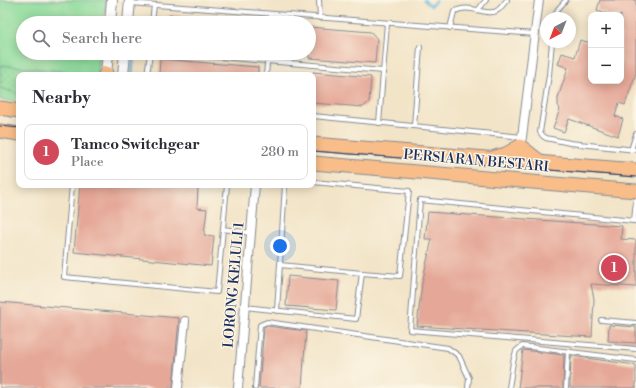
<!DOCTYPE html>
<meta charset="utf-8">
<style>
:root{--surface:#fff;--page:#f2f2f3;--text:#2b2b33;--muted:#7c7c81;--line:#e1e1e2;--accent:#d1495b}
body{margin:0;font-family:"Libre Bodoni",serif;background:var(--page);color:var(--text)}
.controls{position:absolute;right:12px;top:12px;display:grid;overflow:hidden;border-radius:8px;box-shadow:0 2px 10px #0003}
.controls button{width:36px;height:36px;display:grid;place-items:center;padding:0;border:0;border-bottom:1px solid var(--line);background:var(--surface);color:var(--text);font:20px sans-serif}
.compass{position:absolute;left:540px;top:12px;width:36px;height:36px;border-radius:50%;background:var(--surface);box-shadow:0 2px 10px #0003;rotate:222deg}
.you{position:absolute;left:280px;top:246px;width:14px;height:14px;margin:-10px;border:3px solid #fff;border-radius:50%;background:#1a73e8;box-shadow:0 0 0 6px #1a73e833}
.badge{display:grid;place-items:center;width:26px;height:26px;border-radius:50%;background:var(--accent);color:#fff;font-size:13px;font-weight:700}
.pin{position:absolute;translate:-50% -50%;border:2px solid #fff;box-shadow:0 1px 4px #0006}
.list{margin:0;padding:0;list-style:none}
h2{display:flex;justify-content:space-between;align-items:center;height:52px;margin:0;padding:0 16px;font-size:17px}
h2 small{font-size:13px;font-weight:400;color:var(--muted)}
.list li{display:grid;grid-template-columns:26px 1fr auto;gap:12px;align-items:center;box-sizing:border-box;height:56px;margin:0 8px 8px;padding:0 8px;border:1px solid var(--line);border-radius:8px}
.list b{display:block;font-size:15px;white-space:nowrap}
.list p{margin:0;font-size:13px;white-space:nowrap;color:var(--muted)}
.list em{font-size:13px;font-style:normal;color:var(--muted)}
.icon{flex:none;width:22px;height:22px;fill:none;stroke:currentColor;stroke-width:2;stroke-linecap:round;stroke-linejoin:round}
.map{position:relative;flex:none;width:636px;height:388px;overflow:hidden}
.search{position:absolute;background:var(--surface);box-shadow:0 2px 10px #0003;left:16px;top:16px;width:300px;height:44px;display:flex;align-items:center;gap:10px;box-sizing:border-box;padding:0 14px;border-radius:22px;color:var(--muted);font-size:15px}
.panel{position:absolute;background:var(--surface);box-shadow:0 2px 10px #0003;left:16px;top:72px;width:300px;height:116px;border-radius:8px}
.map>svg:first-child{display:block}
.green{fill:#8ada9a;stroke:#52847c}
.park{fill:url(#park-dots);stroke:#52847c}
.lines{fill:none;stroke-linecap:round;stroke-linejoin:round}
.stream{stroke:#62b6de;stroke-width:2.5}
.building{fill:#e5a797}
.service-casing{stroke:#868a92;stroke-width:6}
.minor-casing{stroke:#868a92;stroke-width:10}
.tertiary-casing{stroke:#868a92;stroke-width:12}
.primary-casing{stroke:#868a92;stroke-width:15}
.service{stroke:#fff;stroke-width:4}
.minor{stroke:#fff;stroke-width:8}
.tertiary{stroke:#fff;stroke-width:10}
.primary{stroke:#f8bd89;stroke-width:13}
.tram{stroke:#1b2f5e;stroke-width:1}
.labels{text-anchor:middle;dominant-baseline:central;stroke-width:3;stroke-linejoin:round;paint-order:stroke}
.street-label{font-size:14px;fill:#1b2f5e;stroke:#fcf5e5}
</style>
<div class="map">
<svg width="636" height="388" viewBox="0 0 636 388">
<defs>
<pattern id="park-dots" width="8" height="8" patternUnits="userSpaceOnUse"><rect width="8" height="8" fill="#8ada9a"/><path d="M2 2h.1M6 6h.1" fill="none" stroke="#76bb87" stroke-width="1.8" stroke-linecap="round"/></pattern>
</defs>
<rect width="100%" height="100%" fill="#fcf5e5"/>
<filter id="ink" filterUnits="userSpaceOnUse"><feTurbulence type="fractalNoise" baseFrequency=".025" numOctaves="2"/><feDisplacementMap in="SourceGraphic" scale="8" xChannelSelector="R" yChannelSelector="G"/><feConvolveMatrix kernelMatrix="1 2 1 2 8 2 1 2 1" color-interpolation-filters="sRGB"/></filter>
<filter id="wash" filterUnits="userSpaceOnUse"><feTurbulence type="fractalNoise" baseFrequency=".012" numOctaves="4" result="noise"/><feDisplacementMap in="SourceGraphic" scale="16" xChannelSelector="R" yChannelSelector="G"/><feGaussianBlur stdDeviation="0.9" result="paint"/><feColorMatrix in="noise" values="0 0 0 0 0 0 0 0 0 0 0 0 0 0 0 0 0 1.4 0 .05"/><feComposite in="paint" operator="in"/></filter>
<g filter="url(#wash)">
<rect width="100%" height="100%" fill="#f2e4c7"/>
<polygon class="green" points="0,0 106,0 104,23 23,23 23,53 100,53 98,75 19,75 19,102 0,100"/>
<polygon class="park" points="0,65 70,72 70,73 69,75 19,75 19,94 0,88"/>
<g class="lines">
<g class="stream">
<polyline points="424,0 431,6 436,0"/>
<polyline points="137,23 137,20"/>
<polyline points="132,75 134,53"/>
</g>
</g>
<g id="blocks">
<g class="building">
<polygon points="600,0 636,0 636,73 625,105 619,103 615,116 623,119 618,136 569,119 564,132 553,128 560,109 558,105 558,98 568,68 558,64 562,53 575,57 580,40 591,43 591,81 621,81 621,15 605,15 606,13 597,10"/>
<polygon points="170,15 206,18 206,23 161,23"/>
<polygon points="309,27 371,32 377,39 375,63 309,58"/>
<polygon points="160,59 258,67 258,75 159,75"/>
<polygon points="313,72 371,77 369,102 363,107 313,103"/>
<polygon points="80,185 182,185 198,187 197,208 207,209 204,235 214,236 211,266 74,252"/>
<polygon points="428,212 622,226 621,239 636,240 636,287 591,284 594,299 592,337 417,326 422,283 432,239 425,239"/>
<polygon points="288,276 339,281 336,310 286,306"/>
<polygon points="0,302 179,318 173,388 0,388"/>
<polygon points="609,325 636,327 636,343 608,341"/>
<polygon points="266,326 306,331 302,388 259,388 264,327"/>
<polygon points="523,350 564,355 563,388 518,388"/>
<polygon points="571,356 636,365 636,388 570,388"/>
</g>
</g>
</g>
<g filter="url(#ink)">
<use href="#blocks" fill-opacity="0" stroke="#868a92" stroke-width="1"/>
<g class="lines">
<defs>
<g id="service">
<polyline points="319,0 320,18"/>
<polyline points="130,3 535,34"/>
<polyline points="478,10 486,0"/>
<polyline points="554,18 558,9 566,0"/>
<polyline points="152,23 154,5"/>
<polyline points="271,23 271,14"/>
<path d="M 450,28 L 454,12 C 469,2 488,18 498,10 C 501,8 504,3 507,0"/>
<polyline points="552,42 549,75 540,132 543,136 546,138 570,143 636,150"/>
<polyline points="174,53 383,71"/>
<polyline points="147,75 150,53"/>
<polyline points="266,75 268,53"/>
<polyline points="313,116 522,137"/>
<polyline points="379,123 387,23"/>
<polyline points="414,126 420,47"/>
<polyline points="631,150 636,134"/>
<polyline points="72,185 64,277 217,292 223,229"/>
<polyline points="227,185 223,229 251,233"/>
<polyline points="634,221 420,200 410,330 636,349"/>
<polyline points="635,221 634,221 636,200"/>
<polyline points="280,265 362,273"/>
<polyline points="245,307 356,319 362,273 400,276 409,191 313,182"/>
<polyline points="277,311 285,185"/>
<polyline points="601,320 636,323"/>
<polyline points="255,388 260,325 267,322 448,348 459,356 469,378 468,388"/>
<polyline points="509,388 513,362 516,351 522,346 636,360"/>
<polyline points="566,388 568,352"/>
</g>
<g id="minor">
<polyline points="519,150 522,137 539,0"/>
<polyline points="178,388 185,321"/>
<polyline points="238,388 255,185"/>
</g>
<g id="tertiary">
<polyline points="110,23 112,0"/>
<polyline points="128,23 130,0"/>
<polyline points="106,75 108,53"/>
<polyline points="123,75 125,53"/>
</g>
<g id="primary">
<polyline points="105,75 106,73"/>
<polyline points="0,108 19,111"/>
<polyline points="0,131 19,134"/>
<polyline points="313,144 636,170"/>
<polyline points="495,157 506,154 520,146 542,163"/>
<polyline points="313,163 636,191"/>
</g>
</defs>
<use href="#service" class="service-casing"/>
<use href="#minor" class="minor-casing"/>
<use href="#tertiary" class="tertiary-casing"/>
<use href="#primary" class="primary-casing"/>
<use href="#service" class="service"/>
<use href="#minor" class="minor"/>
<use href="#tertiary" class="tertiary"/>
<use href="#primary" class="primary"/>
<g class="tram">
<polyline points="0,126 19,128"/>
<polyline points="313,151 636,177"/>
</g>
</g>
</g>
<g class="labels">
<g class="street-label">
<text transform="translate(476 161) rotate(5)">PERSIARAN BESTARI</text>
<text transform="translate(234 285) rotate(-85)">LORONG KELULI 1</text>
</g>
</g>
</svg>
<div class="controls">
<button>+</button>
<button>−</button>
</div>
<svg class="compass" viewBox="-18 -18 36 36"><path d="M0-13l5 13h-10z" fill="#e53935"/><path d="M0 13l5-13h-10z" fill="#7c7c81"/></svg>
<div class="you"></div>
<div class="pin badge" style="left:614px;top:268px">1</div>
<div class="search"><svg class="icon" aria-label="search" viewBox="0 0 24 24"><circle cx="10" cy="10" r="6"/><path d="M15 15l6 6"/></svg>Search here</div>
<section class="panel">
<h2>Nearby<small></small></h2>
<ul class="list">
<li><span class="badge">1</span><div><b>Tamco Switchgear</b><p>Place</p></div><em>280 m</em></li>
</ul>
</section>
</div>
